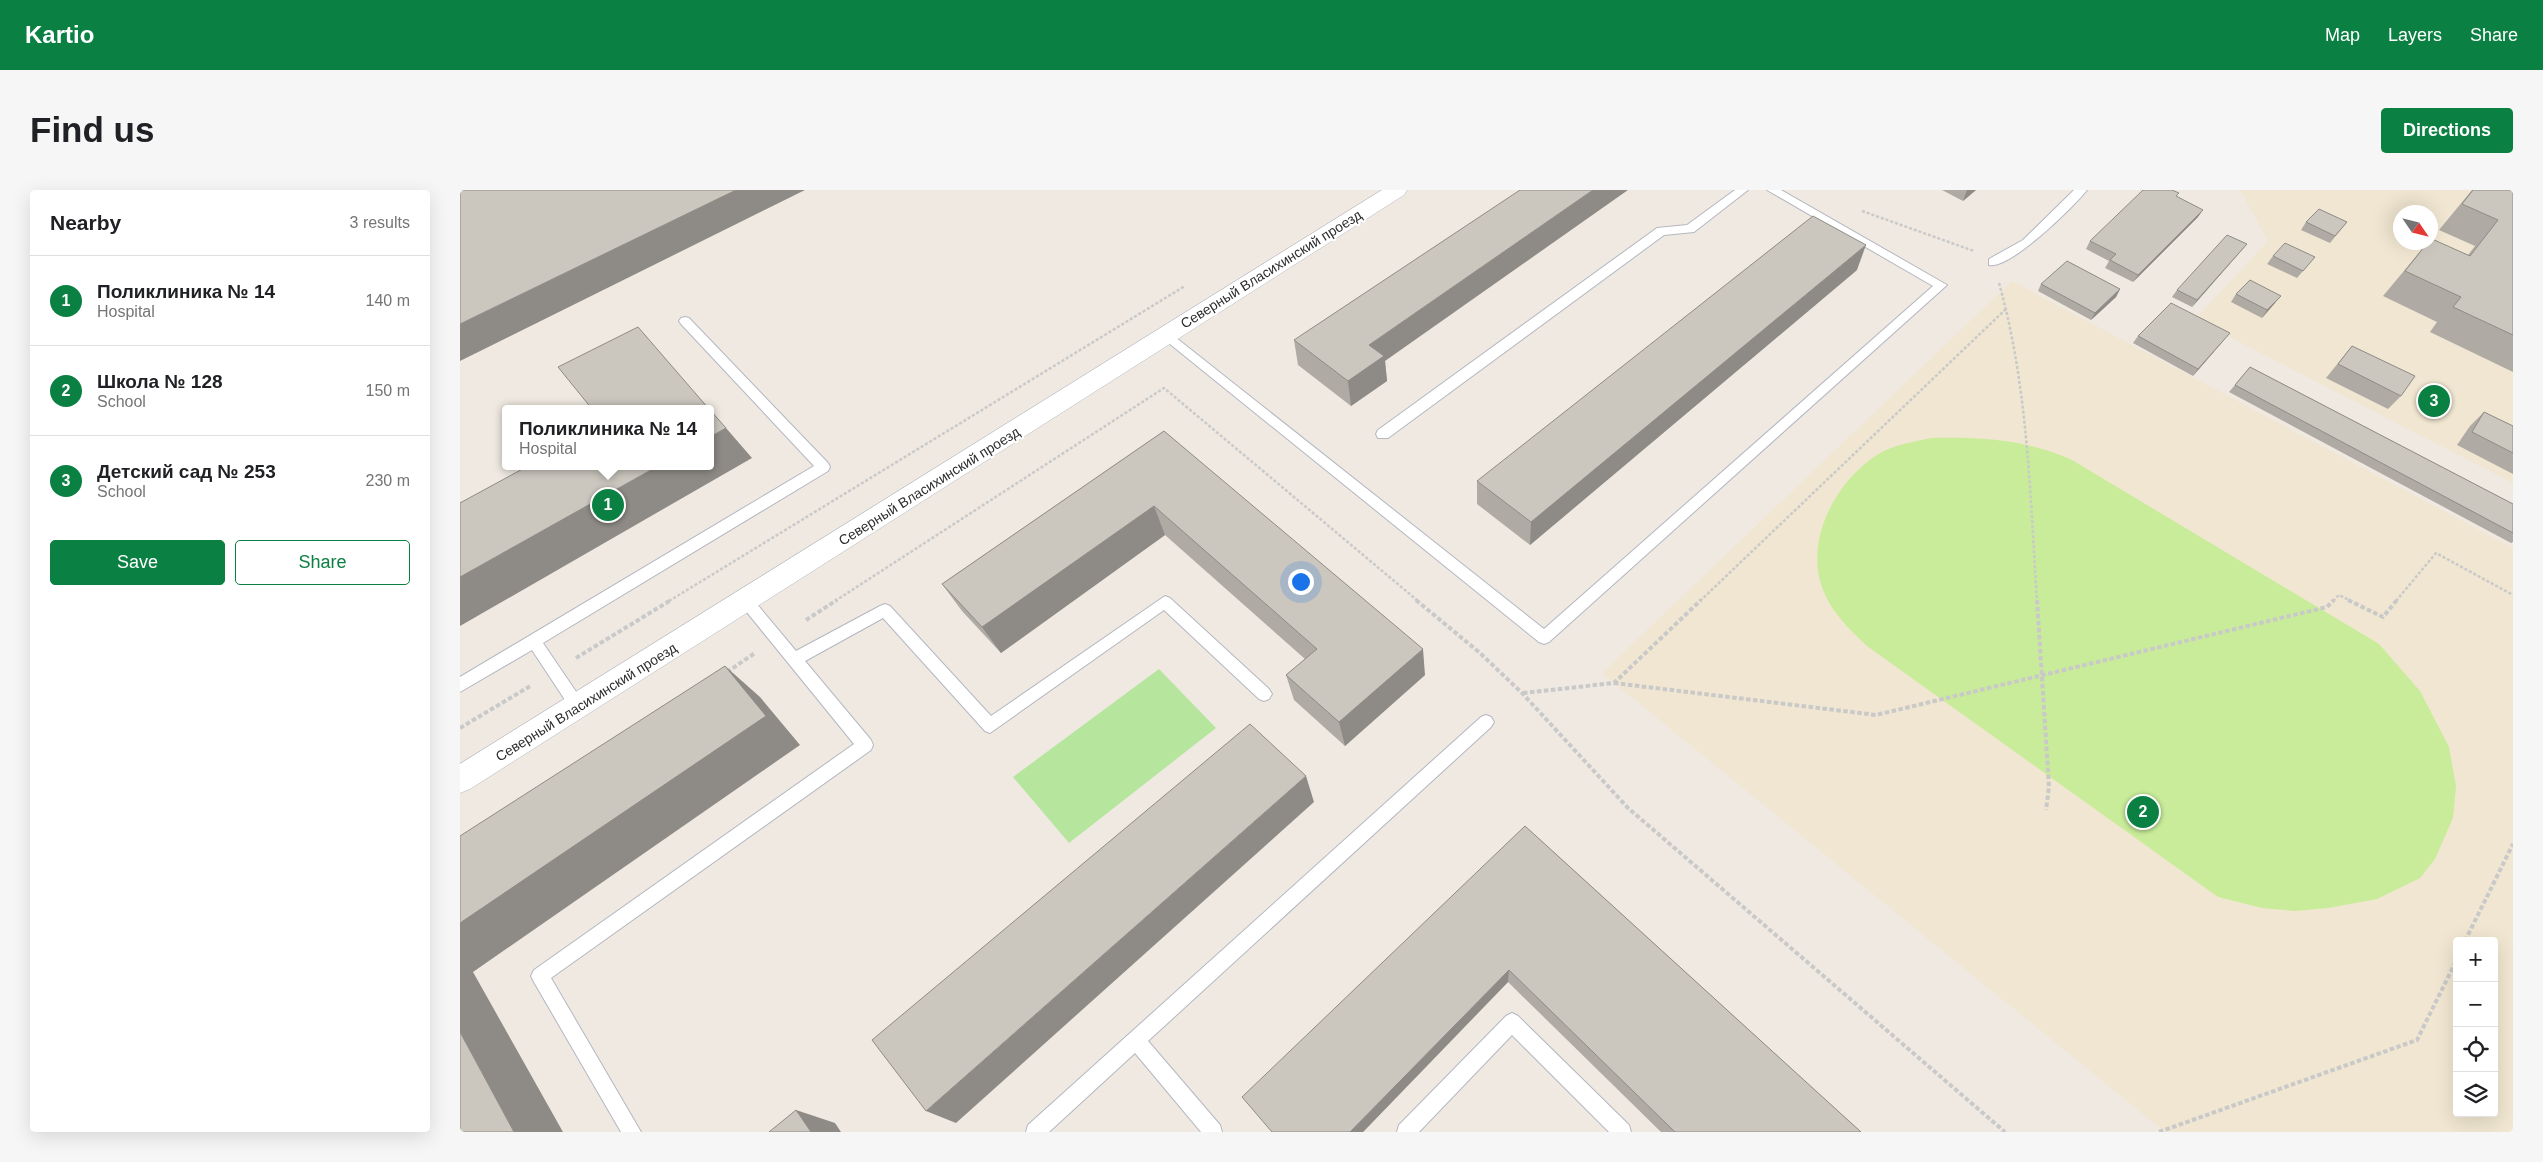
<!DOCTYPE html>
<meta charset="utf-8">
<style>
:root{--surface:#fff;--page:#f6f6f6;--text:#202124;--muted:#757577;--line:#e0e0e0;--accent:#0b8043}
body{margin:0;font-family:Helvetica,sans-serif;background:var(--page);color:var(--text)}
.controls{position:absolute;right:15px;bottom:15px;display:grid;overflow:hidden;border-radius:5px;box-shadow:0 5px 20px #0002}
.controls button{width:45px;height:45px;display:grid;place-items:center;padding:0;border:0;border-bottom:1px solid var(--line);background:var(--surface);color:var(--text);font:25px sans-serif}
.compass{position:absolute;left:1933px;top:15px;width:45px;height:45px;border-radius:50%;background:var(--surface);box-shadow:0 5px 20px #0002;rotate:125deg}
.you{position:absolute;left:840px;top:391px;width:18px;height:18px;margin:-12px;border:4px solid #fff;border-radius:50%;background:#1a73e8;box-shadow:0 0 0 8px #1a73e833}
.badge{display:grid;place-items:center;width:32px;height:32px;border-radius:50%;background:var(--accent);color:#fff;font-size:16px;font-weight:700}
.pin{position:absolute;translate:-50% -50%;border:2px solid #fff;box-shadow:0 1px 5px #0006}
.popup{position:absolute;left:42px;top:215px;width:212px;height:65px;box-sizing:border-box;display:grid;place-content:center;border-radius:5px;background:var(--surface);filter:drop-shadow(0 1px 4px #0005);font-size:16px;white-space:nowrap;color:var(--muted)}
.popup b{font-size:19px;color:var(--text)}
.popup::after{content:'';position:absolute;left:50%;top:100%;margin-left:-10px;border:10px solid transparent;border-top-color:var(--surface)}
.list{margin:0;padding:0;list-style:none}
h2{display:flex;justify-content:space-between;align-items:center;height:65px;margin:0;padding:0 20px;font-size:21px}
h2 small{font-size:16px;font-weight:400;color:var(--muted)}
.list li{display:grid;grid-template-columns:32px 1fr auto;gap:15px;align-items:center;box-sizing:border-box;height:90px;padding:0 20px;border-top:1px solid var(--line)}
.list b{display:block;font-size:19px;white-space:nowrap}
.list p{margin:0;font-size:16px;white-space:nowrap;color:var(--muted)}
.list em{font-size:16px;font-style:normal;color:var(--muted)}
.actions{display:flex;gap:10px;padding:15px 20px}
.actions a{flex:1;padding:11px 0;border:1px solid var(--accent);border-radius:5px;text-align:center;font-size:18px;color:var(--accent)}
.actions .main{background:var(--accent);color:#fff}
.icon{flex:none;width:28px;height:28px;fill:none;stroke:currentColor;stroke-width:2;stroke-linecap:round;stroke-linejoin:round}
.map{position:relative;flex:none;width:2053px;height:942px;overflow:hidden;border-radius:5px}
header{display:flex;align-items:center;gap:30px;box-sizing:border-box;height:70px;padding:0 25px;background:var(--accent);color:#fff}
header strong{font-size:24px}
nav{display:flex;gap:28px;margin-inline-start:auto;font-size:18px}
.intro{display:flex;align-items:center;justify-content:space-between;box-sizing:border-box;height:120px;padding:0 30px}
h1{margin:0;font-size:35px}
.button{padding:12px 22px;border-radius:5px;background:var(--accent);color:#fff;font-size:18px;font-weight:700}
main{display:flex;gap:30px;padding:0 30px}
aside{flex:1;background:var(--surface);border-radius:5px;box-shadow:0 5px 20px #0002}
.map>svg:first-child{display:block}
.education{fill:#f0e6d1;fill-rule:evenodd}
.green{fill:#b6e59e}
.pitch{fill:#c9ec9a}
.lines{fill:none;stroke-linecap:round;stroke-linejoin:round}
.lane-casing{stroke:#b4b7c1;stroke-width:2}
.street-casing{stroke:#b4b7c1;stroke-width:1}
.path-far1{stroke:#c9c9c9;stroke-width:2.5;stroke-dasharray:3 2;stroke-linecap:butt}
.path{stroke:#c9c9c9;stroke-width:4;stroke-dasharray:4.5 2.5;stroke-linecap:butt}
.lane{fill:#fff;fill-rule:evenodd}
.street{fill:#fff;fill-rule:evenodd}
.wall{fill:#afaba4}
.shaded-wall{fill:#8e8b86}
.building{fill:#cbc7bf;stroke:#8e8b86}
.labels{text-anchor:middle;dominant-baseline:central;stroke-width:4;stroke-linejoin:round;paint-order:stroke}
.street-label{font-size:14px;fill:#2e2e2e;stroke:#fff}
</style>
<header>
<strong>Kartio</strong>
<nav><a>Map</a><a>Layers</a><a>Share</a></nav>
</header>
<div class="intro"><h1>Find us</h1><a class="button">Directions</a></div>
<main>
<aside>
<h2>Nearby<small>3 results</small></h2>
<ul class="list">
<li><span class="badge">1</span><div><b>Поликлиника № 14</b><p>Hospital</p></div><em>140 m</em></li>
<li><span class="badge">2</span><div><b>Школа № 128</b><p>School</p></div><em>150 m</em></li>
<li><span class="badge">3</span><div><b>Детский сад № 253</b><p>School</p></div><em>230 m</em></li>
</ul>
<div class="actions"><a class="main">Save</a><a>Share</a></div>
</aside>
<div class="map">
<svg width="2053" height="942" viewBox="0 0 2053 942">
<rect width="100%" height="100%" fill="#efe9e1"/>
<g class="education">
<path d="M 1780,0 L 2053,0 L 2053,293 L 1735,129 L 1808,51 ZM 1940,22 L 1970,22 L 1970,52 L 1940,52 Z"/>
<path d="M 1552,91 L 2053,358 L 2053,942 L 1705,942 L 1142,483 ZM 1997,751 L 2034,751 L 2034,923 L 1997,923 Z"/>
</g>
<polygon class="green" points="699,479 756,538 609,653 553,587"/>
<path class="pitch" d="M 1471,248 C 1520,247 1566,249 1612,270 L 1919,454 L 1960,501 L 1989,557 L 1996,596 L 1993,628 L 1975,669 L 1960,688 L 1917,709 L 1868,718 L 1835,721 L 1802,718 L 1758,707 L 1407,456 C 1389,439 1372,423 1363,400 C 1344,351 1375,292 1417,265 C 1432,255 1453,252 1471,248 Z"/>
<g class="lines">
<defs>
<g id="lane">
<polygon points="1275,0 1288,0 1234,42 1204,45 928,248 918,248 916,244 918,240 1197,38 1227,35"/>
<polygon points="1307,0 1321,0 1487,95 1089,452 1084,454 1079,452 700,146 706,142 710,143 1084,439 1473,96"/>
<path d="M 1614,0 L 1627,0 C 1614,17 1549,80 1529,75 L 1529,69 L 1563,50 Z"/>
<polygon points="225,127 229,128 368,273 370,277 368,281 83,453 123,512 126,517 123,522 118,524 113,522 72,460 0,502 0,487 354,276 221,134 219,131 221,128"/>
<polygon points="286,405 291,407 336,461 420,416 425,414 430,416 531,526 705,406 710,408 809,499 812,504 809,509 804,511 799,509 704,420 530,543 525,541 423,428 345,471 411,550 413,555 411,560 91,788 181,942 161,942 74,792 71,786 74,780 394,554 281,415 279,411 281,407"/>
<polygon points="1026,525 1031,527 1034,532 1031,537 688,851 760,935 762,942 741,942 675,863 589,942 566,942 568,935 1021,527"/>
<polygon points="1052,823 1058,826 1169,935 1171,942 1149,942 1052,845 959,942 937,942 939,935 1046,826"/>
</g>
<polygon id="street" points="922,0 947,0 944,5 10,599 0,603 0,574"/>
</defs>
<use href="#lane" class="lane-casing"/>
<use href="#street" class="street-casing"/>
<g class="path-far1">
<polyline points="1402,21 1514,61"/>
<path d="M 1539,93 C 1568,196 1570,305 1577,411"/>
<polyline points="209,411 725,96"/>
<polyline points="375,411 704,198 958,411"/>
<polyline points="1240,411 1546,119"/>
<polyline points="1873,411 1879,405 1891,411"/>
<polyline points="1936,411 1976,363 2053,405"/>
</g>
<g class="path">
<polyline points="956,410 1020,463 1062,503 1168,618 1545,942"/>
<polyline points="1577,410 1589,597 1586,620"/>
<polyline points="1888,410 1923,427 1937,410"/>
<polyline points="346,430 377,410"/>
<polyline points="116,468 211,410"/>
<polyline points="267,482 295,463"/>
<polyline points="1154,493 1416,525 1867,417 1874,410"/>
<polyline points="1063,503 1154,493 1241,410"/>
<polyline points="0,538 72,495"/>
<polyline points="2005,751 2053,654"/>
<polyline points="1699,942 1957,850 1997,769"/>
</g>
<use href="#lane" class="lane"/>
<use href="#street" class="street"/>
</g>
<g class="wall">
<polygon points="1482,0 1516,0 1503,11"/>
<polygon points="2012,0 2053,0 2053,182 1970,142 1977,132 1923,106 1968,52 2008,65 2015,56 1979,40"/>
<polygon points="1716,7 1738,27 1673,92 1645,78 1649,71 1626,59 1630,51"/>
<polygon points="1846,32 1887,32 1870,53 1841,40"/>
<polygon points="1787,54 1781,61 1732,117 1712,107 1717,100"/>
<polygon points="1813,66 1849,74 1837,88 1807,74"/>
<polygon points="1397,80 1070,355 1017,314 1017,291"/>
<polygon points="1581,94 1660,99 1656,107 1631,130 1578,101"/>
<polygon points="1776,104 1815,113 1802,128 1771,112"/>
<polygon points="1678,146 1764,150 1733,186 1673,153"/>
<polygon points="834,150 925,171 927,191 891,216 838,175"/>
<polygon points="1892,156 1941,206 1928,219 1866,188"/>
<polygon points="1790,177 2053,314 2053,352 2051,353 1769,202"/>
<polygon points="2024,222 2053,236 2053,284 1997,255 2010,236"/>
<polygon points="704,241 965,485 885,556 834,510 826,485 845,469 705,345 541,463 502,421 482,394"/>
<polygon points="1065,636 1401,942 1201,942 1048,792 903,942 812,942"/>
</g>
<g class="shaded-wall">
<polygon points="276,0 345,0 0,171 0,134"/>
<polygon points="1133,0 1168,0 925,171 927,191 891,216 888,191 909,155"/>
<polygon points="1507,0 1516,0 1503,11"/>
<polygon points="1743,20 1738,27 1673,92 1678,85"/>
<polygon points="1787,54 1781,61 1732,117 1737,110"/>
<polygon points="1406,55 1397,80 1070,355 1071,332"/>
<polygon points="1660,99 1656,107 1631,130 1635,123"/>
<polygon points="1821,106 1815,113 1802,128 1807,120"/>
<polygon points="1770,143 1764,150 1733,186 1738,179"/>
<polygon points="266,238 292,268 0,436 0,387 198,276 250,276 250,247"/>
<polygon points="694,316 705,345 541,463 522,437"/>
<polygon points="963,459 965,485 885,556 879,532"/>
<polygon points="265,476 300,507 340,555 13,782 103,942 54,942 0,842 0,733"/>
<polygon points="846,586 854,612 496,933 466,921"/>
<polygon points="1049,780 1048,792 903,942 890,942"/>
<polygon points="336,920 375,933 381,942 351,942"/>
</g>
<g class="building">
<polygon points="0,0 276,0 0,134"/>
<polygon points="1060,0 1133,0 909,155 924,166 888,191 834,150"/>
<polygon points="1683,0 1712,0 1719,3 1716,6 1743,20 1678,85 1650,70 1656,64 1630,51"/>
<polygon points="2013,0 2053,0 2053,145 1993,117 2001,107 1945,81 1968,52 1970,52 1970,50 1972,49 2010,66 2038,30 2002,14"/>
<polygon points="1859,19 1887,32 1875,46 1846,32"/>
<polygon points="1353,26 1406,55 1071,332 1017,291"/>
<polygon points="1767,45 1787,54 1737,110 1717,100"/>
<polygon points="1825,53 1855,67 1843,81 1813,66"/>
<polygon points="1607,71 1660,99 1635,123 1581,94"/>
<polygon points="1790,90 1821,106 1807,120 1776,104"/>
<polygon points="1711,113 1770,143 1738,179 1678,146"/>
<polygon points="178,137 249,219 132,219 98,177"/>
<polygon points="1892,156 1955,186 1941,206 1878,174"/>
<polygon points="1790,177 2053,314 2053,343 1775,195"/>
<polygon points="250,220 266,238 250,247"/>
<polygon points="2024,222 2053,236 2053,263 2012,242"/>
<polygon points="704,241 963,459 879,532 826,485 857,459 694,316 522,437 482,394"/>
<polygon points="68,276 198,276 0,387 0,313"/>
<polygon points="265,476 306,526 0,733 0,646"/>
<polygon points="790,534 846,586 466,921 412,850"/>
<polygon points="1065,636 1401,942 1215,942 1049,780 890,942 812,942 782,907"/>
<polygon points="0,842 54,942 0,942"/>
<polygon points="336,920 351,942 309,942"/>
</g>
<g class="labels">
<g class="street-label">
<text transform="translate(811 79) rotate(-32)">Северный Власихинский проезд</text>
<text transform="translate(469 296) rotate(-32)">Северный Власихинский проезд</text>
<text transform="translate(126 512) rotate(-32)">Северный Власихинский проезд</text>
</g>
</g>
</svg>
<div class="controls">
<button>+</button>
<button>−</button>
<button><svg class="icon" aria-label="locate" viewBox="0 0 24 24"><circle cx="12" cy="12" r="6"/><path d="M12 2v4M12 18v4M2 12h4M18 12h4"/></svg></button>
<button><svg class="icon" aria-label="layers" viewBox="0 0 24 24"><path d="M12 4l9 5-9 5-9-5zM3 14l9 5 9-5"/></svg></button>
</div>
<svg class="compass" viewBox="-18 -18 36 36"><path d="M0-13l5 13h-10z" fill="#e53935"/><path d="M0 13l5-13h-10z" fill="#757577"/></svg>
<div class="you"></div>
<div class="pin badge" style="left:148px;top:315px">1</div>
<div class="popup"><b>Поликлиника № 14</b>Hospital</div>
<div class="pin badge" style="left:1683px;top:622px">2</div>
<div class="pin badge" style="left:1974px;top:211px">3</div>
</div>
</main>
